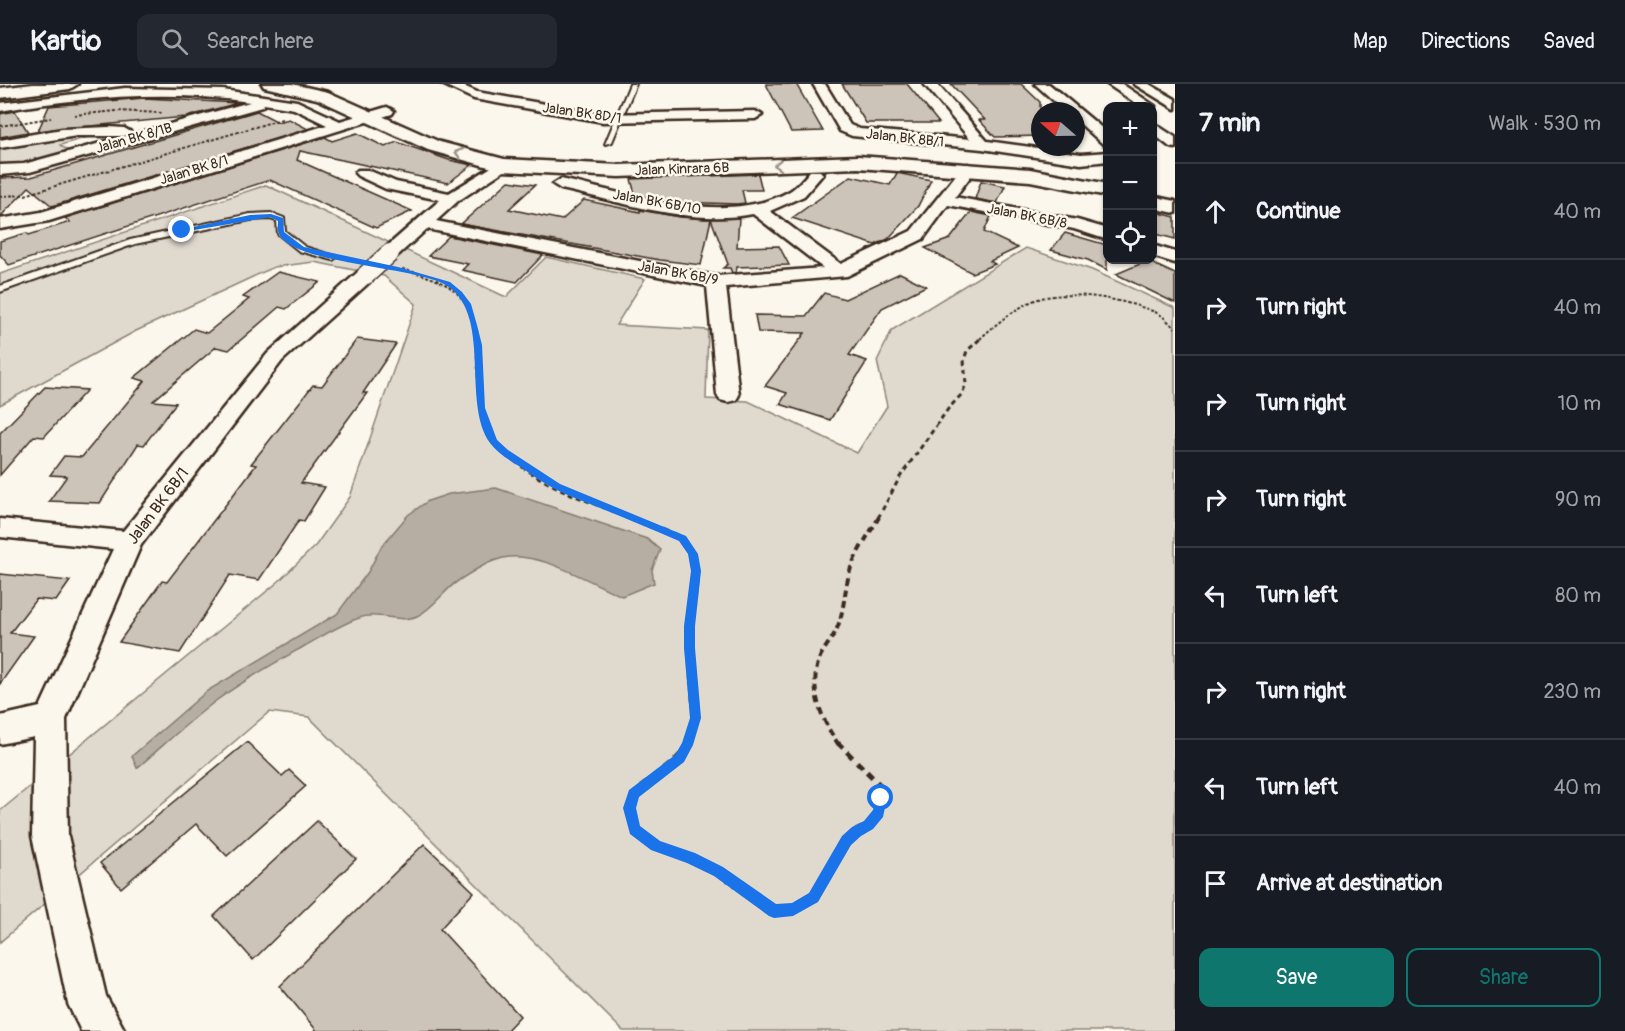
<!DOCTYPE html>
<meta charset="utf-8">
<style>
:root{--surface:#171b24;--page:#242831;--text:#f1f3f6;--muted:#9ea1a6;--line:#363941;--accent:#0f766e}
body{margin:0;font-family:Pangolin,sans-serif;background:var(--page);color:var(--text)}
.controls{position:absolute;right:18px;top:18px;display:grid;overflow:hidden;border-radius:12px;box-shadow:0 2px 4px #0004}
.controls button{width:54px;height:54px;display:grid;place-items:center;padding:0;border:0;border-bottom:2px solid var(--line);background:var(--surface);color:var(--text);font:30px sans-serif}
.compass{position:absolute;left:1031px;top:18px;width:54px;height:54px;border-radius:50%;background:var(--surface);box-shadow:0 2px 4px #0004;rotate:290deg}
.stop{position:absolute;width:18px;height:18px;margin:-14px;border:4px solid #1a73e8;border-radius:50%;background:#fff}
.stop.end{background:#1a73e8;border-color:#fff;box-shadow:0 2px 6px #0008}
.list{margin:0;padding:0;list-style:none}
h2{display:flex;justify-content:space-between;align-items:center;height:78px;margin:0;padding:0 24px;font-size:26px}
h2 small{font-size:20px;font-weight:400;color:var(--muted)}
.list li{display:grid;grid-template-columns:39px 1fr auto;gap:18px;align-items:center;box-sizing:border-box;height:96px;padding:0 24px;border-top:2px solid var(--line)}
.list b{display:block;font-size:22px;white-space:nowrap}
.list em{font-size:20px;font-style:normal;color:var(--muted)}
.actions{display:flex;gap:12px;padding:18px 24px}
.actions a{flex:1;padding:14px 0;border:2px solid var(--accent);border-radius:12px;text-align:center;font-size:21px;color:var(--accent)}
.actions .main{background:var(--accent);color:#fff}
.icon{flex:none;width:33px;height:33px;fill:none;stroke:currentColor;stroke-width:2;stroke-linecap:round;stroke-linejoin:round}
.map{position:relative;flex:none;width:1175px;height:947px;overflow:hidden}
header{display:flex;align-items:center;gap:36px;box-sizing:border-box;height:84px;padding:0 30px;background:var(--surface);border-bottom:2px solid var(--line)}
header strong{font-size:28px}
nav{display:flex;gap:33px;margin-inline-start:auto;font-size:21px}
.search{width:420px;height:54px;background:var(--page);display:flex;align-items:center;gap:15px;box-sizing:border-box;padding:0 21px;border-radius:12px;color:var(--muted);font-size:22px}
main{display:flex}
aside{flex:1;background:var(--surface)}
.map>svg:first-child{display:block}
.green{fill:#dfd9ce;stroke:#8d8276;stroke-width:1.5}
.water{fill:#b6aea2;stroke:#85796d;stroke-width:1.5}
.building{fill:#ccc4b9;stroke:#3b2a1e;stroke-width:1.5}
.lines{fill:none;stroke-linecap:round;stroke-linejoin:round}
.service-casing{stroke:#3b2a1e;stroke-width:4}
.minor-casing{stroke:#3b2a1e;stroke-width:5}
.tertiary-casing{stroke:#3b2a1e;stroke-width:5}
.path-far3{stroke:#3b2a1e;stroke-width:2;stroke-dasharray:3 2;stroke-linecap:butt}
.path-far2{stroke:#3b2a1e;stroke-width:3;stroke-dasharray:5 4;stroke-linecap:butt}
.path-far1{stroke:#3b2a1e;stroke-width:4;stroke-dasharray:7 4.5;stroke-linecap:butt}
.path{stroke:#3b2a1e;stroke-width:5;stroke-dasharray:8 6;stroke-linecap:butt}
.service{fill:#fbf7ec;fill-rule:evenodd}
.minor{fill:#fbf7ec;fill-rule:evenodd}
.tertiary{fill:#fbf7ec;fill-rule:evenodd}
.minor-bridge-casing{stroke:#3b2a1e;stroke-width:21;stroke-linecap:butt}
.minor-bridge{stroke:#fbf7ec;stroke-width:18}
.oneway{stroke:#9b9085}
.route{fill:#1a73e8}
.labels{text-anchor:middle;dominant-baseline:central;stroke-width:5;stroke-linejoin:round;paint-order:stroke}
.far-street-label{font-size:14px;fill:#3b2a1e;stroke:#fbf7ec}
.street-label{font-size:16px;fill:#3b2a1e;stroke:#fbf7ec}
</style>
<header>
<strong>Kartio</strong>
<div class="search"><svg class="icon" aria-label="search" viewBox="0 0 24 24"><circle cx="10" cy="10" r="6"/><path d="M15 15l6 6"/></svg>Search here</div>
<nav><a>Map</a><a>Directions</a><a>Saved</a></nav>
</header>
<main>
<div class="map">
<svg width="1175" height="947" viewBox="0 0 1175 947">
<rect width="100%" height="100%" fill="#fbf7ec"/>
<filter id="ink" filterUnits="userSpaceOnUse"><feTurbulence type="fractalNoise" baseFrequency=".0167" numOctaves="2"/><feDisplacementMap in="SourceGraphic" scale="12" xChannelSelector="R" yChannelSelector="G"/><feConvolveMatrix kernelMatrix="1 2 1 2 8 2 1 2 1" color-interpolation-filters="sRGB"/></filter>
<g filter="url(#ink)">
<g class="green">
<polygon points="92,52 60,61 71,69 23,83 0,84 0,65 28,59"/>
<polygon points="266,101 506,213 546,173 645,195 616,241 708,246 706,315 748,317 857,369 887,322 877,277 892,246 1026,164 1092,186 1175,224 1175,947 623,947 309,633 269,628 0,858 0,727 278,498 316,461 350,413 416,220 384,192 314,178 274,183 136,247 0,321 0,190"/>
</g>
<path class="water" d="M 496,404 L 647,455 L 660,466 L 652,486 L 654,499 L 622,512 C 589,498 538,466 503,474 C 486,478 472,488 458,497 C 444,506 433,525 417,532 C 400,540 378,527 359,534 C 339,541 321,553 303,563 C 273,580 244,596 217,616 C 189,637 164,661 137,684 L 132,672 L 207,607 L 337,530 L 368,488 L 381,463 L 408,431 L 428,417 L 449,410 Z"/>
<g class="building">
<polygon points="766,0 796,0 823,47 791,48"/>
<polygon points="842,0 907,0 939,39 866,39"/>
<polygon points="951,0 1021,0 1040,18 1040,52 995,53 979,36 985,36"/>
<polygon points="144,14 238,19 186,33 38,47 49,22"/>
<polygon points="15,27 28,48 0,53 0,30"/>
<polygon points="257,27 278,38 289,35 308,45 52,122 29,103 0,133 0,94 31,93"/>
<polygon points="357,49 385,63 397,58 449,76 472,81 448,99 300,67 297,76 412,127 376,144 270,96 9,181 0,171 0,157 26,149 29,151 70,138 65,134 325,53 332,57"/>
<polygon points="897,89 931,96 918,122 888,155 875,161 792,134 851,92 890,101"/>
<polygon points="758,90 762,106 742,106 745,119 737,120 677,118 635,110 631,95"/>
<polygon points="509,97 535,101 509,125 562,136 584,116 640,128 640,126 680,133 705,135 739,134 737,163 779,162 789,181 737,183 736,188 732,189 730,184 723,184 728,180 711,135 701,181 660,176 461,140"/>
<polygon points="981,97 1005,102 997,119 975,115"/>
<polygon points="1152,127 1175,133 1175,155 1152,149"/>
<polygon points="971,128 991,132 984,148 1018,164 990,177 995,180 972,189 925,164 950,155"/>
<polygon points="1065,149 1107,161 1107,186 1088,176 1051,166"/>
<polygon points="449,152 543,171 517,198 462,186 468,180 428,172"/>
<polygon points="1147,177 1175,190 1175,219 1116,190"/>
<polygon points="278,188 320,198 286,225 279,223 229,266 216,263 153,317 176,319 144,361 138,360 100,419 49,417 67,392 50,391 64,372 82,373 145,297 134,294 194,245 207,249 249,215 243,213"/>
<polygon points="900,189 926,202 882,224 849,271 867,277 830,336 780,320 787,309 765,302 805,249 758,248 755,231 806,232 824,209 845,215"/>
<polygon points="357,255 396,260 363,309 367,309 301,399 325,403 304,437 299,436 259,496 230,491 180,569 119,558 162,497 167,498 256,381 251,380 313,301 322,302"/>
<polygon points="45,303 87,306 44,353 34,352 0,391 0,349"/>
<polygon points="0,490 70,497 56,517 36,515 10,549 34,552 0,600"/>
<polygon points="247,658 282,692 289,686 306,702 227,772 196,740 121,804 100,779"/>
<polygon points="317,737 356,775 253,876 214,832"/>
<polygon points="424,760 474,808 440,845 520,932 506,947 317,947 280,902"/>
</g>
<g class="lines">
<defs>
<g id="service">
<polygon points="630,0 636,0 612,58 605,60"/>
<polygon points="271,129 284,134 285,147 305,163 337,173 333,176 299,167 278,150 277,137 270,135 250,136 135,160 0,208 0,202 130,156 250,130"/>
</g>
<g id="minor">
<polygon points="442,0 459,0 477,8 603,30 755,27 762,31 755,35 603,38 474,15"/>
<polygon points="813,0 825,0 850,41 860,45 970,55 924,0 937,0 987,57 1081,70 1108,68 1108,77 1081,80 982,65 852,52 840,47"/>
<polygon points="1035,0 1049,0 1108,49 1108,61 1103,60 1076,36 1076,27 1065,27"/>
<polygon points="1107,0 1122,0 1155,22 1152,25 1152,22 1140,22"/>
<polygon points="1134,0 1149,0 1175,15 1175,25"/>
<path d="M 125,4 L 223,6 L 297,17 L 340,37 L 387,23 L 394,27 L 392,30 L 49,137 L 0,145 L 0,135 L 41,128 L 327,41 L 294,25 L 264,20 L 262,23 L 30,88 L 0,91 L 0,81 L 24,80 L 250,18 C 167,6 82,13 0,27 L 0,19 Z"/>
<polygon points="1152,38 1175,53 1175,64 1170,63 1152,49"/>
<polygon points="109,43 124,44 131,48 124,52 77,52 0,64 0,56 62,45"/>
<path d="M 503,76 L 508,78 L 511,81 L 508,84 L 458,117 L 436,137 L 716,192 L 823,184 L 753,130 C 690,142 622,118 561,105 L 553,100 L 561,95 C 627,110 728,143 790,107 C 798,102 804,94 810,87 L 820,87 L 823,90 L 804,112 L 770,127 L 841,180 L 911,147 L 963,82 L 968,80 L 976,85 L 955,113 L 1077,136 L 1108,145 L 1108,156 L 1074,145 L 948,121 L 923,155 L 847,192 L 726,203 L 739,311 L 736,316 L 728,318 L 720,316 L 717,311 L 707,202 L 427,145 L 396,173 L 384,173 L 381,169 L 384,165 L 440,116 L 386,105 L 358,92 L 355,89 L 358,86 L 368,86 L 396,98 L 449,109 Z"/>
<polygon points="1152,161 1175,168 1175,179 1152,172"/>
<polygon points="366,185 373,187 375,191 373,195 282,277 141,461 66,635 68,752 106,912 125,947 81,947 68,920 32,752 34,653 0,660 0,632 40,623 113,465 0,453 0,435 123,447 268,269 359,187"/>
</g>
<g id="tertiary">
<polygon points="33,0 78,0 70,5 0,14 0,4"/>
<polygon points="262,0 292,0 328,8 440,58 504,75 619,81 858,72 1030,85 1108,100 1108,112 1030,97 858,84 619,93 503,87 428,66 317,15 264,3"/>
<polygon points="1152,112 1175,117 1175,129 1152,124"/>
</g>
</defs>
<use href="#service" class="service-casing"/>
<use href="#minor" class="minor-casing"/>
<use href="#tertiary" class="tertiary-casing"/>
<g class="path-far3">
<polyline points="74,31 117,27 162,29"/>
<polyline points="0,42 51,34"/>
<polyline points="0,112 25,111 282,35"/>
<path d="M 402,185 C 447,197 469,205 476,255"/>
<path d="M 980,255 C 994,241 1023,218 1042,214 C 1073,206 1128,216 1157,229 C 1164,232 1169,239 1175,244"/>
</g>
<g class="path-far2">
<path d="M 476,253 C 480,280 476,309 484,335 C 501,389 585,416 632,434"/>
<polyline points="878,434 900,393 948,325 962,310 966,300 964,276 967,267 982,253"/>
</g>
<g class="path-far1">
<polyline points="628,433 682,454 695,478 696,500 689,556 694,633 687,661"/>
<path d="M 839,661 C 821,636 807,602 821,571 C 827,560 835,552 839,539 C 845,521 845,499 852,481 C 859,464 870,449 879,433"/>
</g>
<path class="path" d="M 688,659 C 671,695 617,696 635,745 L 652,759 L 712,785 L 774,827 L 793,825 L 813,814 L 847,757 L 856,747 L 869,741 L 878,729 L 880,701 L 838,659"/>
<use href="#service" class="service"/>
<use href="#minor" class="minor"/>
<use href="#tertiary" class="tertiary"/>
<defs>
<polyline id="minor-bridge" points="366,191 390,169"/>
</defs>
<use href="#minor-bridge" class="minor-bridge-casing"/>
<use href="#minor-bridge" class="minor-bridge"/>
</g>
<defs><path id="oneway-chevron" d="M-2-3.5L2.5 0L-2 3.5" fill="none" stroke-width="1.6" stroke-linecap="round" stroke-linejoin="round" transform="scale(1.5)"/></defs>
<g class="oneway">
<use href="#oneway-chevron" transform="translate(459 69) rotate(-164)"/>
<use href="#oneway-chevron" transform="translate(778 81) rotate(178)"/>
</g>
</g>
<path class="route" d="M 271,130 L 283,134 L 284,148 L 304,163 L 398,183 L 450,198 L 462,208 L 471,220 L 477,241 L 482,261 L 485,324 L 497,356 L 508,366 L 560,400 L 686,452 L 698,470 L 701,487 L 695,542 L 695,564 L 701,634 L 693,661 L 684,678 L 639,713 L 636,724 L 640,742 L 660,757 L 695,769 L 723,783 L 776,820 L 792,819 L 809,809 L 842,752 L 852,743 L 864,737 L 873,726 L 877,710 L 886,710 L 887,714 L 883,733 L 873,745 L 861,752 L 851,761 L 818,818 L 793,832 L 774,834 L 769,832 L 714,792 L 687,779 L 651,766 L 630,750 L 623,724 L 629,706 L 675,671 L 682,659 L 690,634 L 684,564 L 684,542 L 691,487 L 688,470 L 679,457 C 651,445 623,433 595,422 C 581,416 566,411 553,404 C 542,398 532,391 522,384 C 511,377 498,370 490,359 C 461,318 493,230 446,201 C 413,182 293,180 279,150 C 277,146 278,141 278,137 L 270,133 L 182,148 L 179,146 L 250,131 Z"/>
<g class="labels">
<g class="far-street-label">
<text transform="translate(582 29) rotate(8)">Jalan BK 8D/1</text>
<text transform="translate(134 54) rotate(-16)">Jalan BK 8/1B</text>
<text transform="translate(905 54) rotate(6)">Jalan BK 8B/1</text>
<text transform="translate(682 85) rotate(-2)">Jalan Kinrara 6B</text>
<text transform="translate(194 86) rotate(-17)">Jalan BK 8/1</text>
<text transform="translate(657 118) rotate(10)">Jalan BK 6B/10</text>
<text transform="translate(1027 132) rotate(11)">Jalan BK 6B/8</text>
<text transform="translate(678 189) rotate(10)">Jalan BK 6B/9</text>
</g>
<g class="street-label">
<text transform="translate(158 422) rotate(-53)">Jalan BK 6B/1</text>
</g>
</g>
</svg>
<div class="controls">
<button>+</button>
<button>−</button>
<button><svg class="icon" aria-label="locate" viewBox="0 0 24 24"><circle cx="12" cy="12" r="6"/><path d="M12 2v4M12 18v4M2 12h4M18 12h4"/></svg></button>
</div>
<svg class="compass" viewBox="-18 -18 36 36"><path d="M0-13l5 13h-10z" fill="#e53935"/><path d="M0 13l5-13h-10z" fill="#9ea1a6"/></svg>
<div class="stop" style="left:881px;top:714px"></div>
<div class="stop end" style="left:182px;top:146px"></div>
</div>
<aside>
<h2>7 min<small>Walk · 530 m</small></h2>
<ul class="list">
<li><svg class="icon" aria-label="ahead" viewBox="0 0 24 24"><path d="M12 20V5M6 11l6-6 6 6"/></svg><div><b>Continue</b></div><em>40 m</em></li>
<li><svg class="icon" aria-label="right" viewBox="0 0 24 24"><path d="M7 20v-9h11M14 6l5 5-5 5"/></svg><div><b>Turn right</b></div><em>40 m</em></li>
<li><svg class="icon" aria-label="right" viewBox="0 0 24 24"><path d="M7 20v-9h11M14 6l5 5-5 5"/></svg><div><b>Turn right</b></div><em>10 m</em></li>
<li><svg class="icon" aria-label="right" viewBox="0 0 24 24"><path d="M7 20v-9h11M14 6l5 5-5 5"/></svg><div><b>Turn right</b></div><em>90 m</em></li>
<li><svg class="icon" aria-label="left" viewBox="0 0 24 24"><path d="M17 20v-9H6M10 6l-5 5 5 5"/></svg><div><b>Turn left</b></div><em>80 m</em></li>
<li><svg class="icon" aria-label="right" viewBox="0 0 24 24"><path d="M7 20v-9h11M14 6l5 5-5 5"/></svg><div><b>Turn right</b></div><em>230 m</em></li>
<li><svg class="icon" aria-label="left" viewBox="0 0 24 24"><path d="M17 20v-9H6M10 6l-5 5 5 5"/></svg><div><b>Turn left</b></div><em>40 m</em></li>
<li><svg class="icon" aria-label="arrive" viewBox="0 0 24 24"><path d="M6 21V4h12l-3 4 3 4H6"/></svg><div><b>Arrive at destination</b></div></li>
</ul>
<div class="actions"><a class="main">Save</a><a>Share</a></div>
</aside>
</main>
